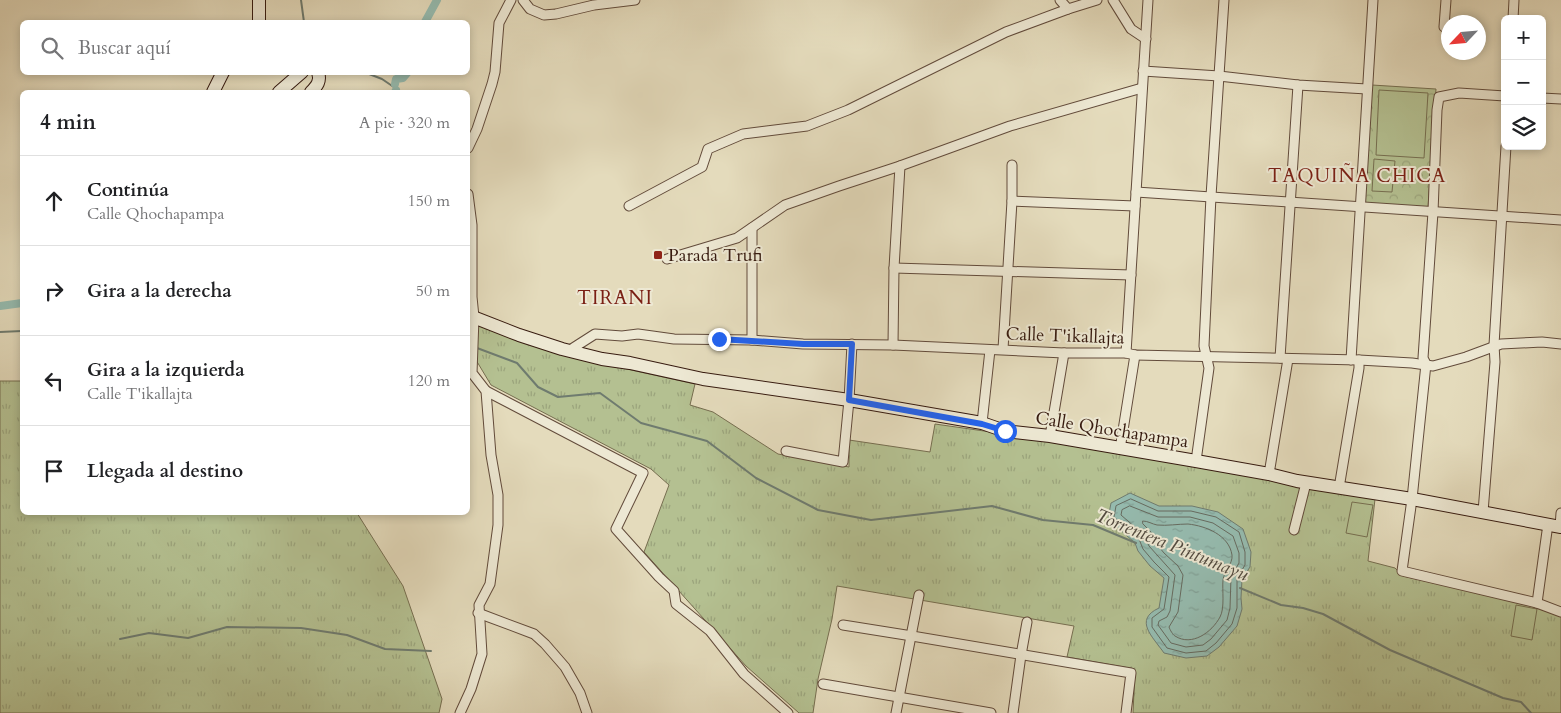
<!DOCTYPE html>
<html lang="es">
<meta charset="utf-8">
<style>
:root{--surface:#fff;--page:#f2f2f2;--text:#202124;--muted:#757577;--line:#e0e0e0}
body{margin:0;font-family:Cardo,serif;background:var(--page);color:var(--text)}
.controls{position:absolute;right:15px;top:15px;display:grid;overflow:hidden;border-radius:8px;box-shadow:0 2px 8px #0003}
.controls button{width:45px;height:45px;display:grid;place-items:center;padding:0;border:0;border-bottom:1px solid var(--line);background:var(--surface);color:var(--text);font:25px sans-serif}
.compass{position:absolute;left:1441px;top:15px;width:45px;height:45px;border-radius:50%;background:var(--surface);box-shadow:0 2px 8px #0003;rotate:244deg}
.stop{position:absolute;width:15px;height:15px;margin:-11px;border:4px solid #2563eb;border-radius:50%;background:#fff}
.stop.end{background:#2563eb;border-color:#fff;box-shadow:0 1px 5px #0008}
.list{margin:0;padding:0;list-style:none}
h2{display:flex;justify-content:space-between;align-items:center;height:65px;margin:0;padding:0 20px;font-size:21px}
h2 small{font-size:16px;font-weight:400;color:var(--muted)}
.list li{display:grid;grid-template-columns:32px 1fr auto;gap:15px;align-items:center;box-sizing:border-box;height:90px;padding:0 20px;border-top:1px solid var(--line)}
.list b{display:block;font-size:19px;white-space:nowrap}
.list p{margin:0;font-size:16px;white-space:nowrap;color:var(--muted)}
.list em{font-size:16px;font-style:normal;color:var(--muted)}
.icon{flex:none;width:28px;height:28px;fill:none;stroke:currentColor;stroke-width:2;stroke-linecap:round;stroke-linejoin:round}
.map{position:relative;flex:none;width:1561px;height:713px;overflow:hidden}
.search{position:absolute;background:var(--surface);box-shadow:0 2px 8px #0003;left:20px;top:20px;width:450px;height:55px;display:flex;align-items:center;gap:12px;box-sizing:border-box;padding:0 18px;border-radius:8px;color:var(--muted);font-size:19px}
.panel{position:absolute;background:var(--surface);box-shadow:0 2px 8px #0003;left:20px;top:90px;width:450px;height:425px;border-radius:8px}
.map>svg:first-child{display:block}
.grass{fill:url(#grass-tufts);stroke:#766e50}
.forest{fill:url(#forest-crowns);stroke:#766e50}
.pitch{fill:#b4c091;stroke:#766e50}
.water{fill:url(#water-ripples);stroke:#6f7b6f}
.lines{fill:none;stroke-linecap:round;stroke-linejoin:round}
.shore{stroke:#666b60;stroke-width:1}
.stream{stroke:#6f7b6f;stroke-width:2}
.canal{stroke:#95bbaf;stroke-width:8}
.street-casing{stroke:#624b3b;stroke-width:11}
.secondary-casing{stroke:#371b10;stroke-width:14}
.street{stroke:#ede8d3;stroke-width:9}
.secondary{stroke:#ede8d3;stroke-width:12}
.route{stroke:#2563eb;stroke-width:6}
.poi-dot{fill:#8f2418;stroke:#ede8d3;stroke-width:2}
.labels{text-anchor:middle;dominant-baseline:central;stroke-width:4;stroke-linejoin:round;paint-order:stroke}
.poi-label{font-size:18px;fill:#371b10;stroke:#ede8d3;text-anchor:start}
.street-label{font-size:18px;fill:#371b10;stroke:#ede8d3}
.neighbourhood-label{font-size:19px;letter-spacing:1px;fill:#7a1f14;stroke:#ede8d3}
.water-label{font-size:19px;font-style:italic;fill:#534b40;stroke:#ede8d3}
</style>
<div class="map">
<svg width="1561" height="713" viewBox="0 0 1561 713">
<defs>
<pattern id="grass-tufts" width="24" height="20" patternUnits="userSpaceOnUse" patternTransform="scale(1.25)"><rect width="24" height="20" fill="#b4c091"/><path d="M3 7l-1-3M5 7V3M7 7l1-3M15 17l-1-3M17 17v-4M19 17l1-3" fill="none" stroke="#9ba47c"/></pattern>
<pattern id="forest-crowns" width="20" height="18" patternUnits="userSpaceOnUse" patternTransform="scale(1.25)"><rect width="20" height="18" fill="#b4c091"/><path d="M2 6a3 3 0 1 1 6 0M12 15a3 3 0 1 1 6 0" fill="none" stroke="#9ba47c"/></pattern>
<pattern id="water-ripples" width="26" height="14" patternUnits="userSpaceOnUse" patternTransform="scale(1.25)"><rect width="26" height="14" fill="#95bbaf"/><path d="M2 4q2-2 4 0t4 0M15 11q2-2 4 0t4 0" fill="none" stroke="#81a096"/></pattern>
</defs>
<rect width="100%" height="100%" fill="#e4dbbc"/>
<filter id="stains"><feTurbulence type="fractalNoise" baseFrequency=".004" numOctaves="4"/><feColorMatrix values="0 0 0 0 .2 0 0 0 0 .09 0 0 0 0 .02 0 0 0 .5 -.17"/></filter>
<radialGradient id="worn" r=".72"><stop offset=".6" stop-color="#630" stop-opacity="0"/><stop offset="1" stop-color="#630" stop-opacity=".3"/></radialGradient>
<g class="grass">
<polygon points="478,321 563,355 695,384 690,405 713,412 778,454 849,467 849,440 930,452 935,424 1089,446 1375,499 1368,561 1395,568 1403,576 1518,602 1561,616 1561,713 1133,713 1135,669 1067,657 1074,626 837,586 832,619 818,679 813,713 799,713 746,666 644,552 669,485 651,469 491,385 476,360"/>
<polygon points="0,381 22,381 22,512 357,513 403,586 442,699 439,713 0,713"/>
</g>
<polygon class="forest" points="1372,85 1436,89 1428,208 1364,203"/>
<g class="pitch">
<polygon points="1379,90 1428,93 1424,158 1376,155"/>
<polygon points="1374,159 1395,161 1392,192 1372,191"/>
<polygon points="1352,502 1373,505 1367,537 1346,533"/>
<polygon points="1516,605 1537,609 1532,640 1511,636"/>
</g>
<path class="water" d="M 1130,493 L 1159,506 L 1192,506 L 1218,512 L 1243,529 L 1251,552 L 1250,567 L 1242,579 L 1241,598 L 1242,609 L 1237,626 L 1219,647 L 1207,656 L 1186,658 L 1164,653 C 1153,637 1133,620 1159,608 L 1164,578 L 1150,566 L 1138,551 L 1135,543 L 1108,519 L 1111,503 Z"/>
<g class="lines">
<g class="shore">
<polygon points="1131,499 1158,511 1191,511 1216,517 1239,532 1245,552 1245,565 1237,578 1237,608 1232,624 1216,643 1206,651 1186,653 1167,648 1152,627 1152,618 1164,609 1169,577 1154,562 1143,549 1139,539 1114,517 1116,506"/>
<polygon points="1130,506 1158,517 1190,517 1213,523 1233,536 1239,553 1239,563 1231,577 1230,608 1227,620 1211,639 1203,645 1186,647 1171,643 1158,625 1159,621 1167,617 1170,611 1175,575 1149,546 1144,535 1121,515 1122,510"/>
<path d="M 1143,521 C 1148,521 1152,524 1157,525 C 1167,526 1178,524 1188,524 C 1206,526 1229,535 1232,555 C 1233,564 1224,571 1223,580 C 1222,590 1225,608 1220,617 C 1212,632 1192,647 1175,636 C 1173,635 1170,630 1169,627 L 1178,612 L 1183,575 L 1178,566 L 1164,553 L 1155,542 L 1151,532 L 1143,524 Z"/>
</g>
<g class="stream">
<polyline points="301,0 304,22"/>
<polyline points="364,72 382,79 401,92"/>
<polyline points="0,332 22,331"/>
<polyline points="477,348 517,363 538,387 558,397 600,393 641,423 707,441 756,478 818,510 871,520 992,506 1043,520 1093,525 1136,543"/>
<polyline points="1240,588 1281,605 1303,608 1323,614 1390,650 1503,698 1521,702 1531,713"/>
<polyline points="120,639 149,633 188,638 227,627 301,628 347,635 385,649 431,651"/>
</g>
<g class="canal">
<polyline points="425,22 437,0"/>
<polyline points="395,84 396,79 403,78 408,72"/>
<polyline points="395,92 396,90"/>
<polyline points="0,306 22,303"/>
</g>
<defs>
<g id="street">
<polyline points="523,0 530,9 544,15 556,14 594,5 635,0"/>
<polyline points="1060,0 1068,9 1097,0"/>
<polyline points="1113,0 1131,29 1146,39"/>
<polyline points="1513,19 1514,0"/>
<polyline points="1444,27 1446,0"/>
<polyline points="1143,71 1219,76 1298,85 1367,89"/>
<polyline points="1505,96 1459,93 1439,97 1437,110 1433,212 1423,358 1426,364 1412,499 1402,571 1537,603 1561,612"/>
<polyline points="1542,98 1561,99"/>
<polyline points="468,148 477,129 492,84 495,72 499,23 511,0"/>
<polyline points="1136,192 1561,220"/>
<polyline points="1012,201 1135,206"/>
<polyline points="629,206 702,167 708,149 743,134 807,126 848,110 1006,32 1068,9"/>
<polyline points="752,228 752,340"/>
<polyline points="667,259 737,238 785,205 839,186 900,166 1010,126 1142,88"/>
<polyline points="894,268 1131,275"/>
<polyline points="893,345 894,268 900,166"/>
<polyline points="1003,349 1012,201 1012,165"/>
<polyline points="570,350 595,334 622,336 638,334 674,339 752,340 803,344 893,345 1064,353 1126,353 1135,355 1359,360 1412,363 1433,366 1466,357 1501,344 1542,342 1561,344"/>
<polyline points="1126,353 1148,0"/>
<polyline points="1280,358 1298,85"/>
<polyline points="1351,360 1373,0"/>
<polyline points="486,391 643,473 616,529 659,577 674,591 676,604 710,631 744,674 788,713"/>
<polyline points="982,423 990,350"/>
<polyline points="1050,436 1064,353"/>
<polyline points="1120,449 1135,355"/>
<polyline points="786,451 843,462 849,400 852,344"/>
<polyline points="1196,461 1209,368 1204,346 1211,196 1224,0"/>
<polyline points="1269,474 1288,359"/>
<polyline points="1339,488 1359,368 1359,360"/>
<polyline points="1483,512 1495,362 1494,345 1506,146"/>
<polyline points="1560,527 1561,513"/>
<polyline points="1294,530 1306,483"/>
<polyline points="1537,603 1548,524"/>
<polyline points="478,613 534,634 545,644 565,667 580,693 587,713"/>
<polyline points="843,625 912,636 1131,673 1126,713"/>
<polyline points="823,684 991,713"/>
<polyline points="460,713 471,689 482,654 479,605 490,584 498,525 498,495 491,455 486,391 472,373 474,317 472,297 472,225 468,194"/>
<polyline points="896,713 919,595"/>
<polyline points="1013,713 1021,655 1027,622"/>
</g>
<g id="secondary">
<polyline points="259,22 259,0"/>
<polyline points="213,92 223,72"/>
<polyline points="279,92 302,72"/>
<path d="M 311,92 C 317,86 321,81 318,72"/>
<polyline points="468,315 519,335 562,349 602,359 630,363 703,379 849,400 982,423 1005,431 1050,436 1196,461 1269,474 1297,481 1412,499 1561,527"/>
</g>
</defs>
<use href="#street" class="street-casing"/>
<use href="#secondary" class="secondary-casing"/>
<use href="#street" class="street"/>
<use href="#secondary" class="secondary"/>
</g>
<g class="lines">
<polyline class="route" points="719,339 803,344 852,344 849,400 982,424 1005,431"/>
</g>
<rect class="poi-dot" x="653" y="250" width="10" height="10" rx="2.5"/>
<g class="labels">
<g class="poi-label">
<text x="668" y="255">Parada Trufi</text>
</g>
<g class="street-label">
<text transform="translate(1065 336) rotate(2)">Calle T'ikallajta</text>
<text transform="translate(1112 430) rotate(9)">Calle Qhochapampa</text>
</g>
<g class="neighbourhood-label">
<text x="1357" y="176">TAQUIÑA CHICA</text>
<text x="615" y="298">TIRANI</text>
</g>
<g class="water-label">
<text transform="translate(1172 545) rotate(22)">Torrentera Pintumayu</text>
</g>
</g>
<rect width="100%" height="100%" filter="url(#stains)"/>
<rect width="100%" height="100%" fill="url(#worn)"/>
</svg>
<div class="controls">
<button>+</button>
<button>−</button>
<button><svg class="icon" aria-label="layers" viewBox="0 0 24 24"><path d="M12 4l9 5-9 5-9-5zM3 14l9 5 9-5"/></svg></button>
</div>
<svg class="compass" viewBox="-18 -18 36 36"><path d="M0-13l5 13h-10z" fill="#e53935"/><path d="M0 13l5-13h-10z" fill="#757577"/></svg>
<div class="stop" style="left:1005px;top:431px"></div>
<div class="stop end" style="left:719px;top:339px"></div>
<div class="search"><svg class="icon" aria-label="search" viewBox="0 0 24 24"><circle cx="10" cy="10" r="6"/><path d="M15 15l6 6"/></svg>Buscar aquí</div>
<section class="panel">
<h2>4 min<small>A pie · 320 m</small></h2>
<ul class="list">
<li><svg class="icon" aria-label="ahead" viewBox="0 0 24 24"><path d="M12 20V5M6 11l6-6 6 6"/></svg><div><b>Continúa</b><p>Calle Qhochapampa</p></div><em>150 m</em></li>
<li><svg class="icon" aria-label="right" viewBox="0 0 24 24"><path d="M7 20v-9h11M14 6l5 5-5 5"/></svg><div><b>Gira a la derecha</b></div><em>50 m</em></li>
<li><svg class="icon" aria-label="left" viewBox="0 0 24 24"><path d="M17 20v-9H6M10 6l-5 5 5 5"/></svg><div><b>Gira a la izquierda</b><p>Calle T'ikallajta</p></div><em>120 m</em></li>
<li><svg class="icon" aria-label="arrive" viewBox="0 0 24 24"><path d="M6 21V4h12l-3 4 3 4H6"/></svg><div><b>Llegada al destino</b></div></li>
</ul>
</section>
</div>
